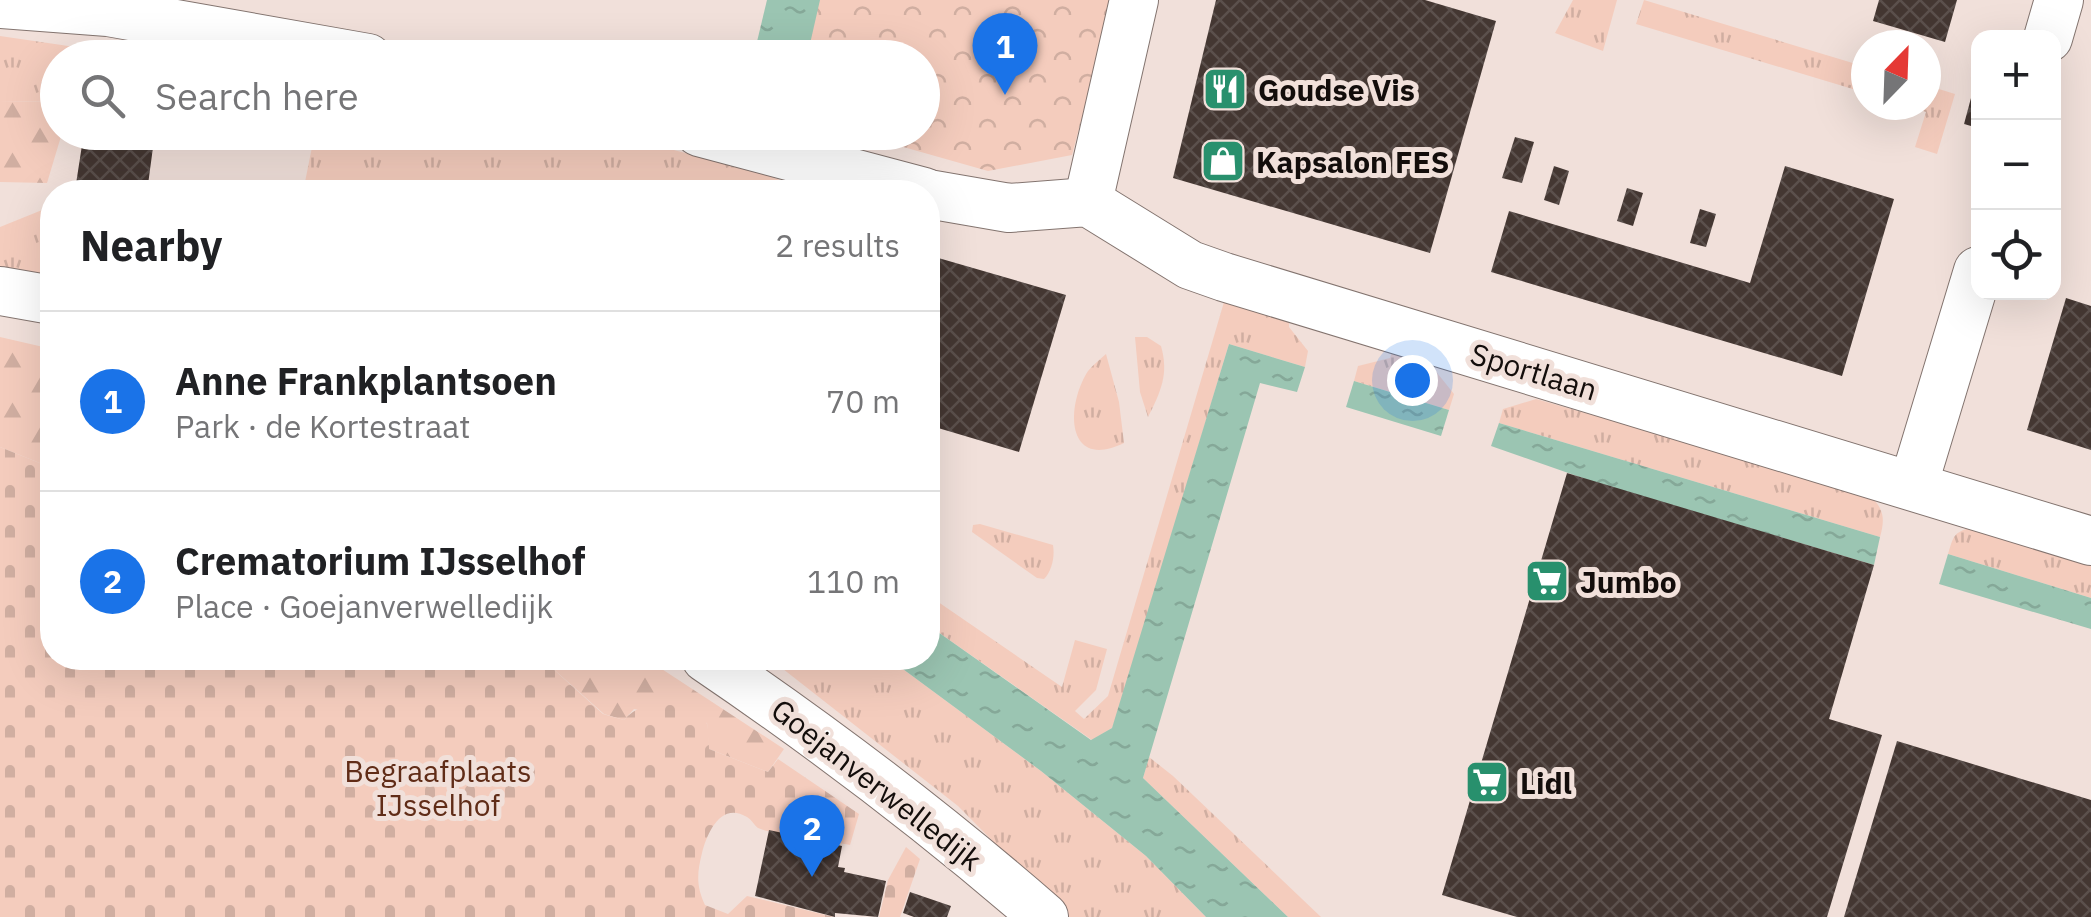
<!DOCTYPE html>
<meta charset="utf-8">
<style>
:root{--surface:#fff;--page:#f6f6f6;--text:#202124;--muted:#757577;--line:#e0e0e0;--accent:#1a73e8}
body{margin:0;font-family:"IBM Plex Sans",sans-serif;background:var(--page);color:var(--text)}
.controls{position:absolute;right:30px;top:30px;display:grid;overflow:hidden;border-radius:20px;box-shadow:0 10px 40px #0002}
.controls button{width:90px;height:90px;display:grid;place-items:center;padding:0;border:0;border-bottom:2px solid var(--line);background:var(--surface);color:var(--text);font:50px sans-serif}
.compass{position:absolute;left:1851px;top:30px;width:90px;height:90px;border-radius:50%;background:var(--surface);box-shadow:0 10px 40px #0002;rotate:23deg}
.you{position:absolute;left:1412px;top:380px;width:35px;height:35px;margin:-25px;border:8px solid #fff;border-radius:50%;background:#1a73e8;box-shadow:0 0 0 15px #1a73e833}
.badge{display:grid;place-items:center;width:65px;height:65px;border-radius:50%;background:var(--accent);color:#fff;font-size:32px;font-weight:700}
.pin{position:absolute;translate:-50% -82px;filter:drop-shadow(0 2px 5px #0008)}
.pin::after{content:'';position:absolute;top:52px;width:35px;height:30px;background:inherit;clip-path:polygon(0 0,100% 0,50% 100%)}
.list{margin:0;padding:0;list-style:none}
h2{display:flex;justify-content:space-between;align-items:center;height:130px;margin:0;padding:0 40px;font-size:42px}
h2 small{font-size:32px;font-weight:400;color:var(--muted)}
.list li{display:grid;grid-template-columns:65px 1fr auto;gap:30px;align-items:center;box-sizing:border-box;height:180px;padding:0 40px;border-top:2px solid var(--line)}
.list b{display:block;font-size:38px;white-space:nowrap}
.list p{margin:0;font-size:32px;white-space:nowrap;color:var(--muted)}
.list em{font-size:32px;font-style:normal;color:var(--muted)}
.icon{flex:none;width:55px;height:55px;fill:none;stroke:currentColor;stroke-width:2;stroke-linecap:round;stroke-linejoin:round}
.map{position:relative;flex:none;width:2091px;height:917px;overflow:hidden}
.search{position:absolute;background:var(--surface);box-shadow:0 10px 40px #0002;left:40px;top:40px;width:900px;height:110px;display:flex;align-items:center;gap:25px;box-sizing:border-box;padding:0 35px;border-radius:55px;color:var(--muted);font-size:38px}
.panel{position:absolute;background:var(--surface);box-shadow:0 10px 40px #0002;left:40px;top:180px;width:900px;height:490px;border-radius:40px}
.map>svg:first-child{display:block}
.grass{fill:url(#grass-tufts)}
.forest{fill:url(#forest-firs)}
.cemetery{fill:url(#cemetery-stones)}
.park{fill:url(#park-crowns)}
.water{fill:url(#water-ripples)}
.building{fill:url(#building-cross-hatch)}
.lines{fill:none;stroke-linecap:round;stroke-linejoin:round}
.minor-casing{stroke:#83746f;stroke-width:50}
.minor{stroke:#fff;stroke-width:48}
.labels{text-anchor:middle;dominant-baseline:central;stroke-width:10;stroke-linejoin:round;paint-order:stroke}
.poi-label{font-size:30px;font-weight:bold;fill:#130d0b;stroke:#f1e0da;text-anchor:start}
.street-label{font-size:30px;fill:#130d0b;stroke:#f1e0da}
.park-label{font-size:30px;fill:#602c17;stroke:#f1e0da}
</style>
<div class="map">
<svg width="2091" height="917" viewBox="0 0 2091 917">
<defs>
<pattern id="grass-tufts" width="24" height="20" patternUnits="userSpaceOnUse" patternTransform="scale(2.5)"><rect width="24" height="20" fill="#f4ccbd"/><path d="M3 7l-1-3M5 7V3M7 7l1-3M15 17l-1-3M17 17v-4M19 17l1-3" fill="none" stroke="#d0aea1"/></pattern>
<pattern id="forest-firs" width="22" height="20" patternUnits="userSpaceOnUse" patternTransform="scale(2.5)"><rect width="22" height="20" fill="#f4ccbd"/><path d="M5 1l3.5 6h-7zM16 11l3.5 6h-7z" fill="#d0aea1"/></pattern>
<pattern id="cemetery-stones" width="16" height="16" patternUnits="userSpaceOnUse" patternTransform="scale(2.5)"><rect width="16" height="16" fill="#f4ccbd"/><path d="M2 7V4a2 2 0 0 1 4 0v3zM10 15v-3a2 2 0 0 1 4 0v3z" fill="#d0aea1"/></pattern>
<pattern id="park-crowns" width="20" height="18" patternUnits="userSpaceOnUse" patternTransform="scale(2.5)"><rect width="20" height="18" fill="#f4ccbd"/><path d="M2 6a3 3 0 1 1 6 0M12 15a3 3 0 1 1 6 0" fill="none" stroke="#d0aea1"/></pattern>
<pattern id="water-ripples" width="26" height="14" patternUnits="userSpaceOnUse" patternTransform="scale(2.5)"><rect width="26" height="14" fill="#9bc5b2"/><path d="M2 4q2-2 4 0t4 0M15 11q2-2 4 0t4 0" fill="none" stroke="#85a898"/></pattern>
<pattern id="building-cross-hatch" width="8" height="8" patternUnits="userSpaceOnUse" patternTransform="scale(2.5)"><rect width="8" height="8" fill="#443732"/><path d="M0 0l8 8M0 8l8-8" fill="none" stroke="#5b504c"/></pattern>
</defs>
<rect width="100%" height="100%" fill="#f1e0da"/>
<g class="grass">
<polygon points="1573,0 1617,0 1603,51 1555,33"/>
<polygon points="1644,0 1866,67 1866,93 1636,24"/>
<polygon points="124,33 227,49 225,57 115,58"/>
<polygon points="0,36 82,48 80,57 58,58 57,102 0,101"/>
<polygon points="1926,85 1955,94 1937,154 1915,147 1926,112 1905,105 1926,105"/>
<polygon points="315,132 608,133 759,172 811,192 754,192 737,185 717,192 303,192"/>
<polygon points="52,206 52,292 0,281 0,227"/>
<polygon points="1224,302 1289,322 1289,327 1308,351 1305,367 1229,344 1119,710 1112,728 1092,740 928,625 928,595 1062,687 1075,640 1107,649 1096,690 1075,711 1084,719 1108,696"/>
<path d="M 1135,337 L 1147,337 L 1161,346 C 1169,374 1161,391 1148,417 L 1140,392 Z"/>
<polygon points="1392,352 1435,364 1434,369 1454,394 1449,410 1354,381 1358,366 1390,358"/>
<path d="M 1106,354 L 1119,402 L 1124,443 C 1066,471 1065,407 1088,371 C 1093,365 1100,359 1106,354 Z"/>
<path d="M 1536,399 L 1865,492 C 1883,506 1886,516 1880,537 L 1499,423 L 1503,409 Z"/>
<path d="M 980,524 L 1053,545 C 1055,556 1052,571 1044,579 L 1037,578 L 972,532 L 973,525 Z"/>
<path d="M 1979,525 L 2091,558 L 2091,598 L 1948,554 C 1955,532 1953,533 1979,525 Z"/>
<polygon points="769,658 888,658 1041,771 1146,856 1206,917 1068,917 958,806"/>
<polygon points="1149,757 1173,776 1321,917 1288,917 1143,778"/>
</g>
<g class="forest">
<polygon points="0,101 57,102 58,132 62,133 47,183 0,182"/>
<polygon points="0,337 52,349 52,468 0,447"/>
<polygon points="541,658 619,658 625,662 628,658 645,658 784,749 768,772 709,749 707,723 634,709 624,720 604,714"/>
</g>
<g class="cemetery">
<path d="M 0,447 L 52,468 L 52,658 L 541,658 L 603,714 L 624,720 C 643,698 695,689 707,724 C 709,731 709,742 709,749 L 768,772 L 778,759 L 859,814 L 850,845 C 830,841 773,835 758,828 C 754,825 752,820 747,817 C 721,801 707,833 702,853 C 697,873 696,886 705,905 L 728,914 L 747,896 L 834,917 L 0,917 Z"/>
<polygon points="906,847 920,859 900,917 879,917 888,880"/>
</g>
<polygon class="park" points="815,0 1113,0 1072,155 988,171 854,133 922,132 922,58 800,58"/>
<g class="water">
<polygon points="767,0 820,0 807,57 763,57 755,50"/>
<polygon points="1229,344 1305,367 1297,392 1260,383 1143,778 1288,917 1206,917 1146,856 1041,771 888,658 928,658 928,625 1091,740 1112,728"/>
<polygon points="1354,381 1449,410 1441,436 1346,407"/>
<polygon points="1499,423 1880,537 1874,565 1594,482 1491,446"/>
<polygon points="1948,554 2091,598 2091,629 1939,584"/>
</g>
<g class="building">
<polygon points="1216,0 1425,0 1496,21 1430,253 1173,178"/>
<polygon points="1879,0 1957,0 1945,42 1873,21"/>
<polygon points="1971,98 1978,100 1978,128 1964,124"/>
<polygon points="84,132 154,140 147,192 84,192 85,185 76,184"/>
<polygon points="1515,137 1534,142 1522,183 1502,178"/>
<polygon points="1554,166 1569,171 1559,205 1544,200"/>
<polygon points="1785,166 1894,199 1842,376 1491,272 1509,211 1750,283"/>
<polygon points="1627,188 1643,193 1633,226 1617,221"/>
<polygon points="1700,209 1716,214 1706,247 1690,243"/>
<polygon points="928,255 1066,295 1019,452 928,425"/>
<polygon points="2066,298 2091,306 2091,450 2027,430"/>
<polygon points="1567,473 1874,565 1829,719 1882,735 1827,917 1517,917 1442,895"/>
<polygon points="1897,741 2091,800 2091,917 1844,917"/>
<polygon points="769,830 842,846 838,867 845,868 844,872 886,881 878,917 835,913 835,917 755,896"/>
<polygon points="910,892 951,906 947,917 914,917 903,913"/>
</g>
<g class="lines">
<defs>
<g id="minor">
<polyline points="0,4 108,12 368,58"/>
<polyline points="2048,38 2059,0"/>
<polyline points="699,132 924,192"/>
<polyline points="928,194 1009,208 1088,202 1190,265 1224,277 2091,541"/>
<polyline points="1088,202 1134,0"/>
<polyline points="0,291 52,300"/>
<polyline points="1913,486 1978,271"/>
<path d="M 706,658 C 824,738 936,823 1044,917"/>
</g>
</defs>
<use href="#minor" class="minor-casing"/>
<use href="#minor" class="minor"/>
</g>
<defs>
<symbol id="restaurant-square" viewBox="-11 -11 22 22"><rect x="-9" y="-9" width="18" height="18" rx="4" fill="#28906d" stroke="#f1e0da"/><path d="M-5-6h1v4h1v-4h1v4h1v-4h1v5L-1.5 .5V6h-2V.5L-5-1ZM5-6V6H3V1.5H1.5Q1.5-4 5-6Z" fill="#fff"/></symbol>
<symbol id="shop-square" viewBox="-11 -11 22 22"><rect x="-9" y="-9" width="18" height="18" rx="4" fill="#28906d" stroke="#f1e0da"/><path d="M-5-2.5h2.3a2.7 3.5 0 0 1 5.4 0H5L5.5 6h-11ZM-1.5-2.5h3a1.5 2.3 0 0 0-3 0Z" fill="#fff"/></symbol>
<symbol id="supermarket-square" viewBox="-11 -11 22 22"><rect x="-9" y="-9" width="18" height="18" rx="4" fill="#28906d" stroke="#f1e0da"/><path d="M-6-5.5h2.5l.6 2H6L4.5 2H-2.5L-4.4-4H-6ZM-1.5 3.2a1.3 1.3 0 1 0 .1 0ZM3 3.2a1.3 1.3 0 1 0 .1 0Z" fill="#fff"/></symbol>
</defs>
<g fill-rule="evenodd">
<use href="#restaurant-square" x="1200" y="64" width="50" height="50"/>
<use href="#shop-square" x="1198" y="136" width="50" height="50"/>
<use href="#supermarket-square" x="1522" y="556" width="50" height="50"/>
<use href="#supermarket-square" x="1462" y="757" width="50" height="50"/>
</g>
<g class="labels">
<g class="poi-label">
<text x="1258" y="89">Goudse Vis</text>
<text x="1256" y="161">Kapsalon FES</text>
<text x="1580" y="581">Jumbo</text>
<text x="1520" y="782">Lidl</text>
</g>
<g class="street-label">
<text transform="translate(1534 371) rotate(17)">Sportlaan</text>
<text transform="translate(877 784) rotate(38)">Goejanverwelledijk</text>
</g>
<g class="park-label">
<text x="438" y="770">Begraafplaats<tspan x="438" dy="34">IJsselhof</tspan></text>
</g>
</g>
</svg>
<div class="controls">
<button>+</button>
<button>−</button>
<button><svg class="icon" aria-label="locate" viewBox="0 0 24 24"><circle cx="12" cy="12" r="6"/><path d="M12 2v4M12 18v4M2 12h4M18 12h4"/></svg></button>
</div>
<svg class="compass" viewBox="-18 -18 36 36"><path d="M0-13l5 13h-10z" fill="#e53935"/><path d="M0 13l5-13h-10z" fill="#757577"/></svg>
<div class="you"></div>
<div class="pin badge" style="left:1005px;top:95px">1</div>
<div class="pin badge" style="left:812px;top:877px">2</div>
<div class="search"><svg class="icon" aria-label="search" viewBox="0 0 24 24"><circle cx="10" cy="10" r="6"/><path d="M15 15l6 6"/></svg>Search here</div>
<section class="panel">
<h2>Nearby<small>2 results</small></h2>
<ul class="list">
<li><span class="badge">1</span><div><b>Anne Frankplantsoen</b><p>Park · de Kortestraat</p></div><em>70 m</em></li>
<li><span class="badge">2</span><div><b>Crematorium IJsselhof</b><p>Place · Goejanverwelledijk</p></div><em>110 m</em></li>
</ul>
</section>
</div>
